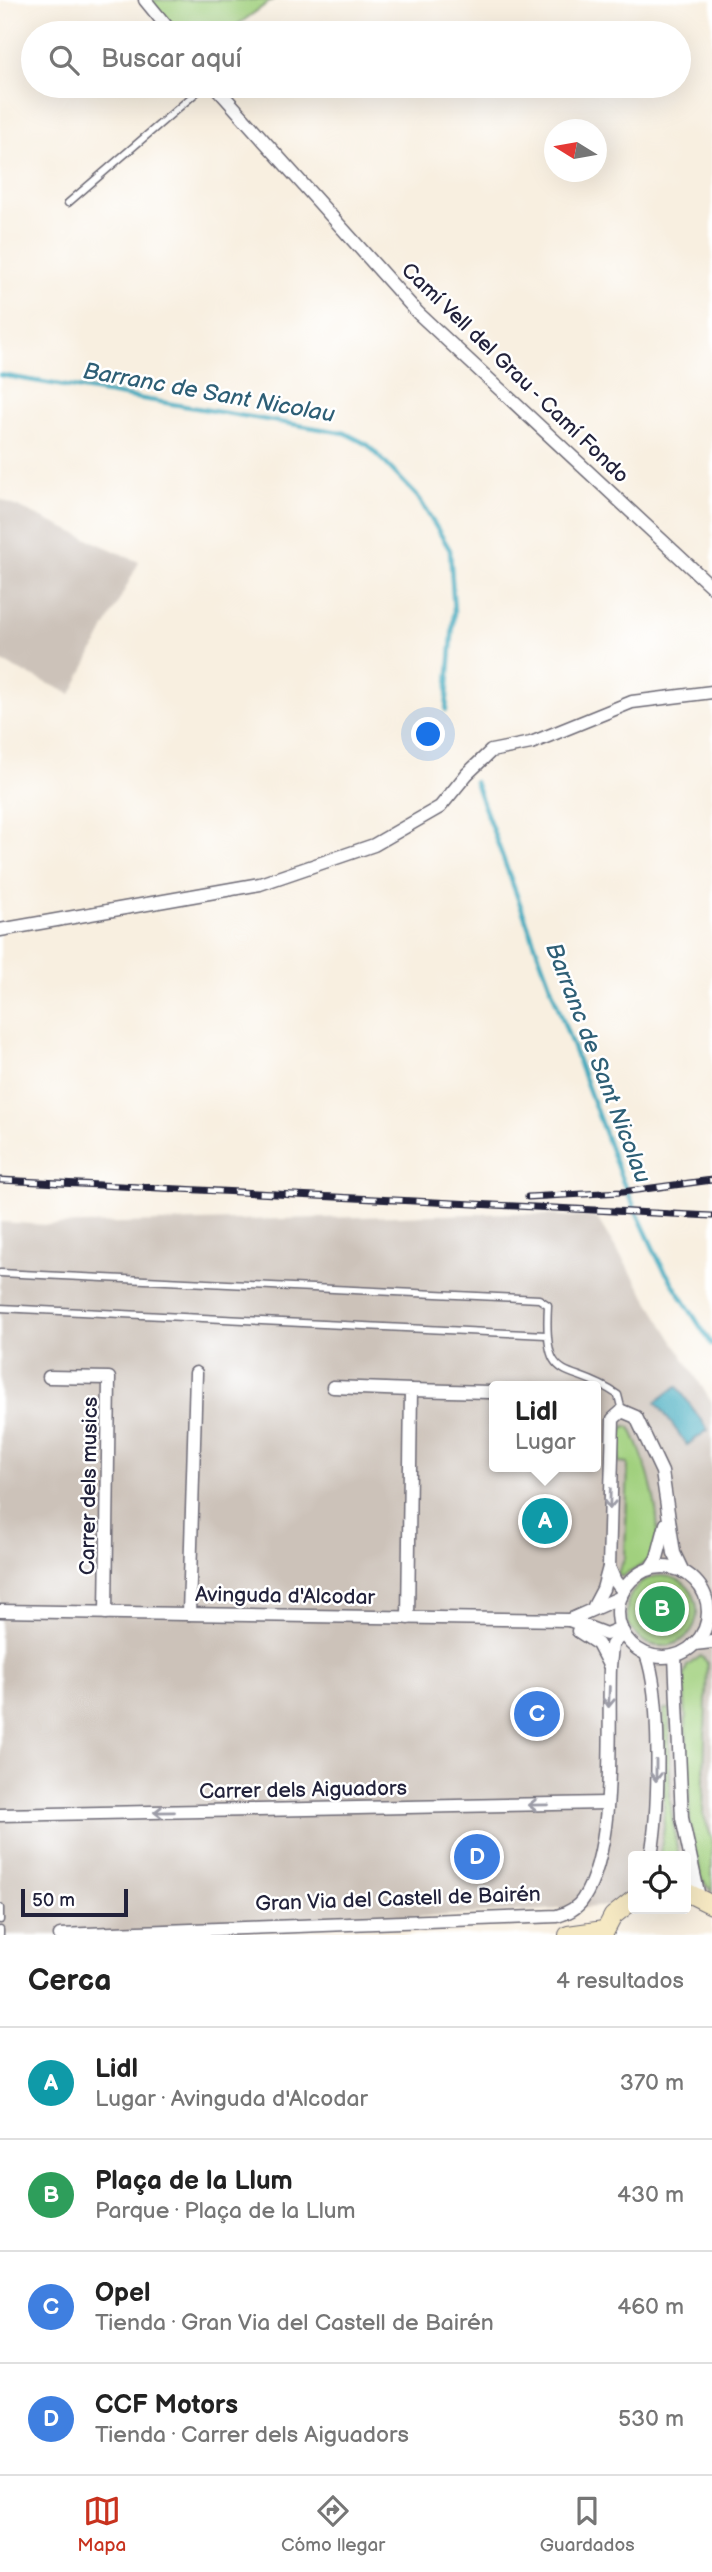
<!DOCTYPE html>
<html lang="es">
<meta charset="utf-8">
<style>
:root{--surface:#fff;--page:#f6f6f6;--text:#222;--muted:#767676;--line:#e0e0e0;--accent:#c8321e}
body{margin:0;font-family:"Balsamiq Sans",sans-serif;background:var(--page);color:var(--text)}
.controls{position:absolute;right:21px;bottom:21px;display:grid;overflow:hidden;border-radius:7px;box-shadow:0 7px 28px #0002}
.controls button{width:63px;height:63px;display:grid;place-items:center;padding:0;border:0;border-bottom:2px solid var(--line);background:var(--surface);color:var(--text);font:35px sans-serif}
.compass{position:absolute;left:544px;top:119px;width:63px;height:63px;border-radius:50%;background:var(--surface);box-shadow:0 7px 28px #0002;rotate:281deg}
.scale{position:absolute;left:21px;bottom:18px;width:107px;box-sizing:border-box;padding-left:7px;border:4px solid #22223b;border-top:0;font-size:19px;line-height:24px;white-space:nowrap;color:#22223b;-webkit-text-stroke:5px #fff;paint-order:stroke}
.you{position:absolute;left:429px;top:735px;width:24px;height:24px;margin:-18px;border:5px solid #fff;border-radius:50%;background:#1a73e8;box-shadow:0 0 0 10px #1a73e833}
.badge{display:grid;place-items:center;width:46px;height:46px;border-radius:50%;background:var(--accent);color:#fff;font-size:23px;font-weight:700}
.pin{position:absolute;translate:-50% -50%;border:4px solid #fff;box-shadow:0 2px 7px #0006}
.popup{position:absolute;left:489px;top:1381px;width:112px;height:91px;box-sizing:border-box;display:grid;place-content:center;border-radius:7px;background:var(--surface);filter:drop-shadow(0 2px 5px #0005);font-size:23px;white-space:nowrap;color:var(--muted)}
.popup b{font-size:26px;color:var(--text)}
.popup::after{content:'';position:absolute;left:50%;top:100%;margin-left:-14px;border:14px solid transparent;border-top-color:var(--surface)}
.list{margin:0;padding:0;list-style:none}
h2{display:flex;justify-content:space-between;align-items:center;height:91px;margin:0;padding:0 28px;font-size:30px}
h2 small{font-size:23px;font-weight:400;color:var(--muted)}
.list li{display:grid;grid-template-columns:46px 1fr auto;gap:21px;align-items:center;box-sizing:border-box;height:112px;padding:0 28px;border-top:2px solid var(--line)}
.list b{display:block;font-size:26px;white-space:nowrap}
.list p{margin:0;font-size:23px;white-space:nowrap;color:var(--muted)}
.list em{font-size:23px;font-style:normal;color:var(--muted)}
.icon{flex:none;width:38px;height:38px;fill:none;stroke:currentColor;stroke-width:2;stroke-linecap:round;stroke-linejoin:round}
.map{position:relative;flex:none;width:712px;height:1935px;overflow:hidden}
.search{position:absolute;background:var(--surface);box-shadow:0 7px 28px #0002;left:21px;right:21px;top:21px;height:77px;display:flex;align-items:center;gap:18px;box-sizing:border-box;padding:0 24px;border-radius:38px;color:var(--muted);font-size:26px}
.sheet{height:539px;background:var(--surface)}
nav{display:flex;justify-content:space-around;align-items:center;box-sizing:border-box;height:98px;border-top:2px solid var(--line);background:var(--surface);font-size:19px;color:var(--muted)}
nav a{display:grid;justify-items:center;gap:4px}
nav .on{color:var(--accent)}
.map>svg:first-child{display:block}
.industrial{fill:#ccc2b9;fill-rule:evenodd}
.green{fill:#a1d07e;stroke:#62795c;stroke-width:2}
.water{fill:#3da9bd;stroke:#30667c;stroke-width:2}
.lines{fill:none;stroke-linecap:round;stroke-linejoin:round}
.stream{stroke:#3da9bd;stroke-width:4.5}
.lane-casing{stroke:#6d6a75;stroke-width:9}
.street-casing{stroke:#6d6a75;stroke-width:15}
.secondary-casing{stroke:#6d6a75;stroke-width:20}
.lane{stroke:#fff;stroke-width:6}
.street{stroke:#fff;stroke-width:12}
.secondary{stroke:#f6e9c3;stroke-width:18}
.rail-casing{stroke:#22223b;stroke-width:7}
.rail{stroke:#fff;stroke-width:4.5;stroke-dasharray:13;stroke-linecap:butt}
.oneway{stroke:#9c9ca7}
.labels{text-anchor:middle;dominant-baseline:central;stroke-width:5;stroke-linejoin:round;paint-order:stroke}
.street-label{font-size:21px;fill:#22223b;stroke:#fff}
.water-label{font-size:23px;font-style:italic;fill:#2e5f76;stroke:#fff}
</style>
<div class="map">
<svg width="712" height="1935" viewBox="0 0 712 1935">
<rect width="100%" height="100%" fill="#fff"/>
<filter id="ink" filterUnits="userSpaceOnUse"><feTurbulence type="fractalNoise" baseFrequency=".0143" numOctaves="2"/><feDisplacementMap in="SourceGraphic" scale="14" xChannelSelector="R" yChannelSelector="G"/><feConvolveMatrix kernelMatrix="1 2 1 2 8 2 1 2 1" color-interpolation-filters="sRGB"/></filter>
<filter id="wash" filterUnits="userSpaceOnUse"><feTurbulence type="fractalNoise" baseFrequency=".00686" numOctaves="4" result="noise"/><feDisplacementMap in="SourceGraphic" scale="28" xChannelSelector="R" yChannelSelector="G"/><feGaussianBlur stdDeviation="1.57" result="paint"/><feColorMatrix in="noise" values="0 0 0 0 0 0 0 0 0 0 0 0 0 0 0 0 0 1.4 0 .05"/><feComposite in="paint" operator="in"/></filter>
<g filter="url(#wash)">
<rect width="100%" height="100%" fill="#f8efe0"/>
<g class="industrial">
<polygon points="0,499 139,562 71,694 0,661"/>
<path d="M 511,1213 L 597,1218 L 712,1403 L 712,1903 L 686,1904 L 686,1856 L 633,1856 L 633,1905 L 97,1935 L 0,1935 L 0,1222 L 47,1225 ZM 494,1386 L 596,1386 L 596,1467 L 494,1467 Z"/>
</g>
<g class="green">
<polygon points="145,0 272,0 226,33 172,33"/>
<path d="M 625,1426 L 630,1427 C 644,1454 671,1532 649,1559 C 642,1567 629,1572 621,1577 L 618,1573 L 625,1558 L 628,1463 L 619,1462 L 621,1434 Z"/>
<circle cx="662" cy="1611" r="35"/>
<polygon points="701,1656 707,1662 703,1814 712,1839 712,1892 702,1880 690,1825 684,1676 687,1666"/>
<polygon points="664,1709 669,1709 670,1802 678,1856 660,1856 664,1828"/>
</g>
<polygon class="water" points="677,1386 708,1430 687,1445 656,1402"/>
<g class="lines">
<g class="stream">
<polyline points="0,375 345,433 368,445 418,497 450,550 454,611 446,710"/>
<polyline points="475,782 622,1180 660,1263 712,1345"/>
</g>
</g>
</g>
<g filter="url(#ink)">
<g class="lines">
<defs>
<g id="lane">
<polyline points="68,203 204,86"/>
<path d="M 0,1273 L 539,1299 L 548,1305 C 543,1390 568,1360 618,1395 L 622,1411"/>
<polyline points="0,1308 546,1335"/>
<polyline points="0,1908 0,1920"/>
<polyline points="0,1930 0,1935"/>
</g>
<g id="street">
<polyline points="145,0 172,33"/>
<polyline points="215,86 418,313 712,587"/>
<polyline points="0,930 260,884 374,845 440,807 467,774 491,751 531,743 632,702 712,692"/>
<polyline points="49,1377 109,1378 106,1613"/>
<polyline points="333,1387 411,1390 408,1618"/>
<polyline points="411,1390 489,1392"/>
<circle cx="663" cy="1612" r="45"/>
<polyline points="650,1569 657,1558 666,1524"/>
<polyline points="623,1591 615,1581 609,1567 613,1419 622,1411 636,1417 662,1472 674,1553 683,1572"/>
<polyline points="594,1606 603,1589 609,1567"/>
<polyline points="0,1611 569,1620 606,1634 621,1628"/>
<polyline points="189,1614 196,1373"/>
<polyline points="569,1620 621,1597"/>
<polyline points="578,1631 598,1644 609,1665"/>
<polyline points="694,1644 712,1642"/>
<path d="M 646,1654 C 662,1696 659,1811 651,1856"/>
<polyline points="675,1656 682,1818 699,1897"/>
<polyline points="0,1815 606,1803"/>
<path d="M 60,1935 L 557,1916 C 567,1913 577,1909 583,1899 C 617,1847 608,1729 610,1667 L 612,1645 L 623,1632"/>
</g>
<g id="secondary">
<polyline points="686,1892 712,1905"/>
<polyline points="568,1935 604,1930"/>
<polyline points="603,1935 613,1916 633,1900"/>
</g>
</defs>
<use href="#lane" class="lane-casing"/>
<use href="#street" class="street-casing"/>
<use href="#secondary" class="secondary-casing"/>
<use href="#lane" class="lane"/>
<use href="#street" class="street"/>
<use href="#secondary" class="secondary"/>
<defs>
<g id="rail">
<polyline points="0,1180 712,1216"/>
<polyline points="528,1197 622,1192 712,1180"/>
</g>
</defs>
<use href="#rail" class="rail-casing"/>
<use href="#rail" class="rail"/>
</g>
<defs><path id="oneway-shaft" d="M-6 0H5M1.5-3L5.5 0L1.5 3" fill="none" stroke-width="1.6" stroke-linecap="round" stroke-linejoin="round" transform="scale(1.75)"/></defs>
<g class="oneway">
<use href="#oneway-shaft" transform="translate(610 1499) rotate(92)"/>
<use href="#oneway-shaft" transform="translate(609 1697) rotate(92)"/>
<use href="#oneway-shaft" transform="translate(656 1771) rotate(90)"/>
<use href="#oneway-shaft" transform="translate(538 1805) rotate(179)"/>
<use href="#oneway-shaft" transform="translate(164 1812) rotate(179)"/>
</g>
</g>
<g class="labels">
<g class="street-label">
<text transform="translate(515 373) rotate(44)">Camí Vell del Grau - Camí Fondo</text>
<text transform="translate(89 1486) rotate(-89)">Carrer dels musics</text>
<text transform="translate(285 1596) rotate(1)">Avinguda d'Alcodar</text>
<text transform="translate(303 1790) rotate(-1)">Carrer dels Aiguadors</text>
<text transform="translate(398 1899) rotate(-2)">Gran Via del Castell de Bairén</text>
</g>
<g class="water-label">
<text transform="translate(209 393) rotate(10)">Barranc de Sant Nicolau</text>
<text transform="translate(598 1063) rotate(69)">Barranc de Sant Nicolau</text>
</g>
</g>
</svg>
<div class="controls">
<button><svg class="icon" aria-label="locate" viewBox="0 0 24 24"><circle cx="12" cy="12" r="6"/><path d="M12 2v4M12 18v4M2 12h4M18 12h4"/></svg></button>
</div>
<svg class="compass" viewBox="-18 -18 36 36"><path d="M0-13l5 13h-10z" fill="#e53935"/><path d="M0 13l5-13h-10z" fill="#767676"/></svg>
<div class="scale">50 m</div>
<div class="you"></div>
<div class="pin badge" style="left:545px;top:1521px;background:#0f9aa8">A</div>
<div class="popup"><b>Lidl</b>Lugar</div>
<div class="pin badge" style="left:662px;top:1609px;background:#2e9e5b">B</div>
<div class="pin badge" style="left:537px;top:1714px;background:#3f7fe0">C</div>
<div class="pin badge" style="left:477px;top:1857px;background:#3f7fe0">D</div>
<div class="search"><svg class="icon" aria-label="search" viewBox="0 0 24 24"><circle cx="10" cy="10" r="6"/><path d="M15 15l6 6"/></svg>Buscar aquí</div>
</div>
<section class="sheet">
<h2>Cerca<small>4 resultados</small></h2>
<ul class="list">
<li><span class="badge" style="background:#0f9aa8">A</span><div><b>Lidl</b><p>Lugar · Avinguda d'Alcodar</p></div><em>370 m</em></li>
<li><span class="badge" style="background:#2e9e5b">B</span><div><b>Plaça de la Llum</b><p>Parque · Plaça de la Llum</p></div><em>430 m</em></li>
<li><span class="badge" style="background:#3f7fe0">C</span><div><b>Opel</b><p>Tienda · Gran Via del Castell de Bairén</p></div><em>460 m</em></li>
<li><span class="badge" style="background:#3f7fe0">D</span><div><b>CCF Motors</b><p>Tienda · Carrer dels Aiguadors</p></div><em>530 m</em></li>
</ul>
</section>
<nav>
<a class="on"><svg class="icon" aria-label="map" viewBox="0 0 24 24"><path d="M3 6l6-2 6 2 6-2v14l-6 2-6-2-6 2zM9 4v14M15 6v14"/></svg>Mapa</a>
<a><svg class="icon" aria-label="directions" viewBox="0 0 24 24"><path d="M12 3l9 9-9 9-9-9zM9 14v-3h6M13 9l2 2-2 2"/></svg>Cómo llegar</a>
<a><svg class="icon" aria-label="saved" viewBox="0 0 24 24"><path d="M7 4h10v16l-5-4-5 4z"/></svg>Guardados</a>
</nav>
